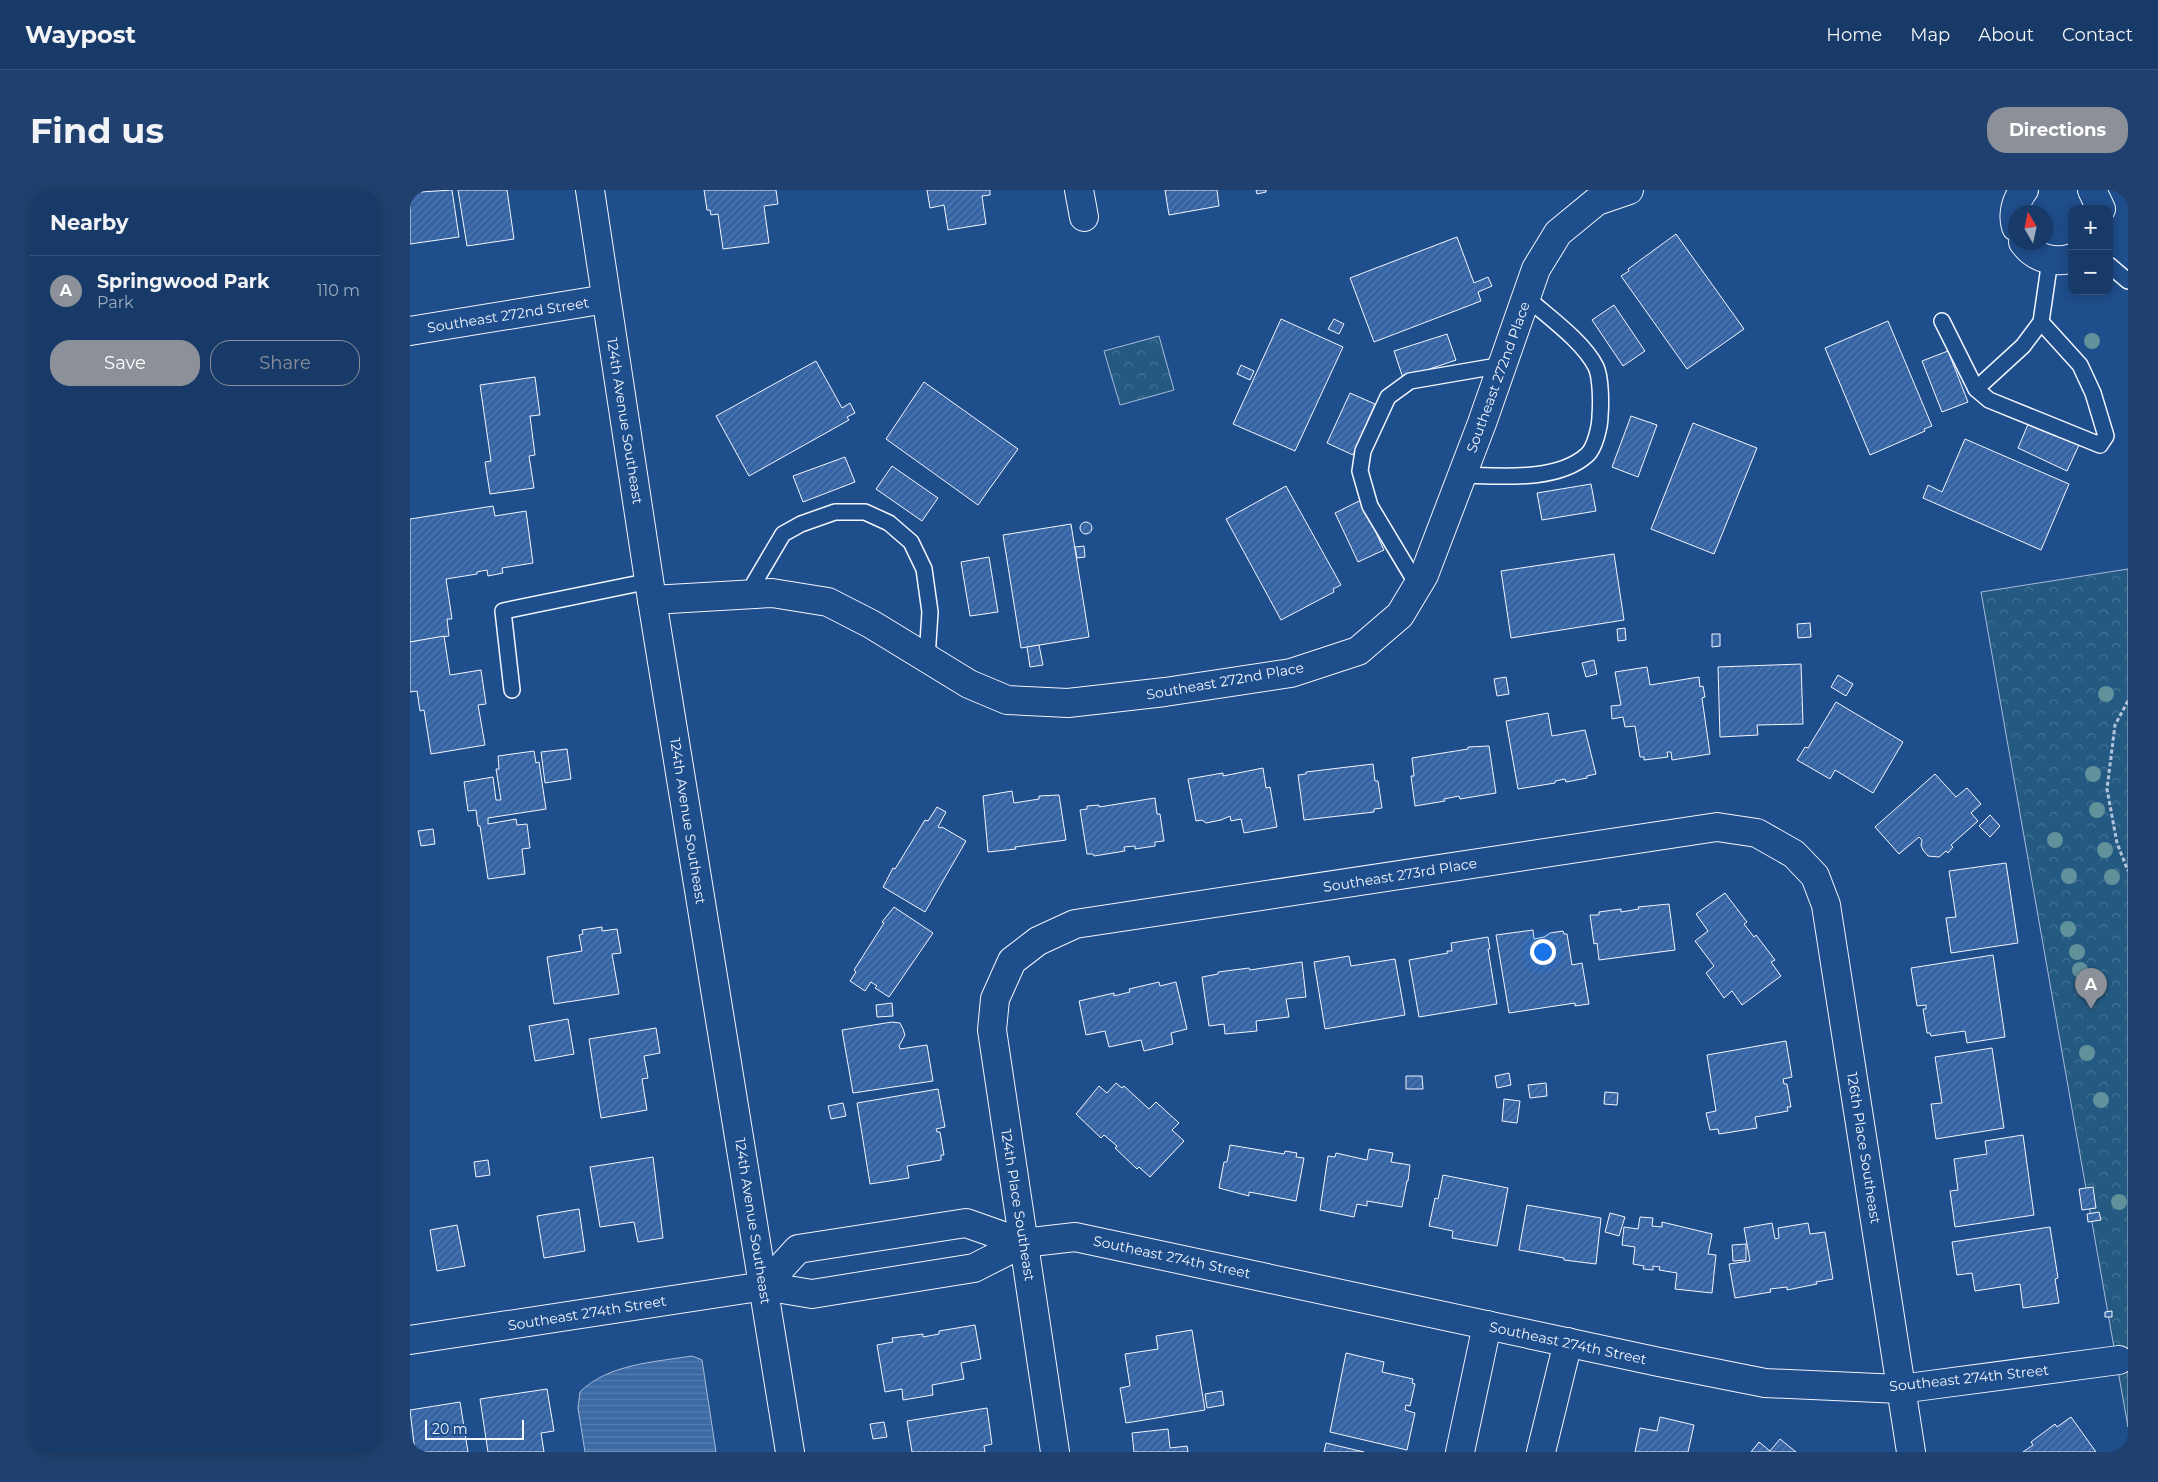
<!DOCTYPE html>
<meta charset="utf-8">
<style>
:root{--surface:#173a69;--page:#20416f;--text:#f1f3f6;--muted:#9eadc0;--line:#36547d;--accent:#8c9099}
body{margin:0;font-family:Montserrat,sans-serif;background:var(--page);color:var(--text)}
.controls{position:absolute;right:15px;top:15px;display:grid;overflow:hidden;border-radius:10px;box-shadow:0 2px 12px #0003}
.controls button{width:45px;height:45px;display:grid;place-items:center;padding:0;border:0;border-bottom:1px solid var(--line);background:var(--surface);color:var(--text);font:25px sans-serif}
.compass{position:absolute;left:1598px;top:15px;width:45px;height:45px;border-radius:50%;background:var(--surface);box-shadow:0 2px 12px #0003;rotate:351deg}
.scale{position:absolute;left:15px;bottom:12px;width:99px;box-sizing:border-box;padding-left:5px;border:2px solid #f2f6ff;border-top:0;font-size:14px;line-height:18px;white-space:nowrap;color:#f2f6ff;-webkit-text-stroke:4px #1f4e8c;paint-order:stroke}
.you{position:absolute;left:1132px;top:761px;width:18px;height:18px;margin:-12px;border:4px solid #fff;border-radius:50%;background:#1a73e8;box-shadow:0 0 0 8px #1a73e833}
.badge{display:grid;place-items:center;width:32px;height:32px;border-radius:50%;background:var(--accent);color:#fff;font-size:16px;font-weight:700}
.pin{position:absolute;translate:-50% -41px;filter:drop-shadow(0 1px 2px #0008)}
.pin::after{content:'';position:absolute;top:26px;width:18px;height:15px;background:inherit;clip-path:polygon(0 0,100% 0,50% 100%)}
.list{margin:0;padding:0;list-style:none}
h2{display:flex;justify-content:space-between;align-items:center;height:65px;margin:0;padding:0 20px;font-size:21px}
h2 small{font-size:16px;font-weight:400;color:var(--muted)}
.list li{display:grid;grid-template-columns:32px 1fr auto;gap:15px;align-items:center;box-sizing:border-box;height:70px;padding:0 20px;border-top:1px solid var(--line)}
.list b{display:block;font-size:19px;white-space:nowrap}
.list p{margin:0;font-size:16px;white-space:nowrap;color:var(--muted)}
.list em{font-size:16px;font-style:normal;color:var(--muted)}
.actions{display:flex;gap:10px;padding:15px 20px}
.actions a{flex:1;padding:11px 0;border:1px solid var(--accent);border-radius:20px;text-align:center;font-size:18px;color:var(--accent)}
.actions .main{background:var(--accent);color:#fff}
.map{position:relative;flex:none;width:1718px;height:1262px;overflow:hidden;border-radius:20px}
header{display:flex;align-items:center;gap:30px;box-sizing:border-box;height:70px;padding:0 25px;background:var(--surface);border-bottom:1px solid var(--line)}
header strong{font-size:24px}
nav{display:flex;gap:28px;margin-inline-start:auto;font-size:18px}
.intro{display:flex;align-items:center;justify-content:space-between;box-sizing:border-box;height:120px;padding:0 30px}
h1{margin:0;font-size:35px}
.button{padding:12px 22px;border-radius:20px;background:var(--accent);color:#fff;font-size:18px;font-weight:700}
main{display:flex;gap:30px;padding:0 30px}
aside{flex:1;background:var(--surface);border-radius:20px;box-shadow:0 2px 12px #0003}
.map>svg:first-child{display:block}
.park{fill:url(#park-crowns);stroke:#a8bbd7}
.water{fill:url(#water-rules);stroke:#a8bbd7}
.building{fill:url(#building-hatch);stroke:#f2f6ff}
.lines{fill:none;stroke-linecap:round;stroke-linejoin:round}
.lane-casing{stroke:#f2f6ff;stroke-width:18}
.street-casing{stroke:#f2f6ff;stroke-width:30}
.secondary-casing{stroke:#f2f6ff;stroke-width:30}
.path{stroke:#b3c4dc;stroke-width:3;stroke-dasharray:4 2.5;stroke-linecap:butt}
.lane{stroke:#1f4e8c;stroke-width:15}
.street{stroke:#1f4e8c;stroke-width:28}
.secondary{stroke:#1f4e8c;stroke-width:28}
.tree{fill:#61919a}
.labels{text-anchor:middle;dominant-baseline:central;stroke-width:4;stroke-linejoin:round;paint-order:stroke}
.street-label{font-size:14px;fill:#f2f6ff;stroke:#1f4e8c}
</style>
<header>
<strong>Waypost</strong>
<nav><a>Home</a><a>Map</a><a>About</a><a>Contact</a></nav>
</header>
<div class="intro"><h1>Find us</h1><a class="button">Directions</a></div>
<main>
<aside>
<h2>Nearby<small></small></h2>
<ul class="list">
<li><span class="badge">A</span><div><b>Springwood Park</b><p>Park</p></div><em>110 m</em></li>
</ul>
<div class="actions"><a class="main">Save</a><a>Share</a></div>
</aside>
<div class="map">
<svg width="1718" height="1262" viewBox="0 0 1718 1262">
<defs>
<pattern id="park-crowns" width="20" height="18" patternUnits="userSpaceOnUse" patternTransform="scale(1.25)"><rect width="20" height="18" fill="#245a82"/><path d="M2 6a3 3 0 1 1 6 0M12 15a3 3 0 1 1 6 0" fill="none" stroke="#447295"/></pattern>
<pattern id="water-rules" width="6" height="5" patternUnits="userSpaceOnUse" patternTransform="scale(1.25)"><rect width="6" height="5" fill="#3b69a3"/><path d="M0 2.5h6" fill="none" stroke="#587fb1"/></pattern>
<pattern id="building-hatch" width="6" height="6" patternUnits="userSpaceOnUse" patternTransform="scale(1.25)"><rect width="6" height="6" fill="#3563a3"/><path d="M-1 1l2-2M0 6l6-6M5 7l2-2" fill="none" stroke="#537ab1"/></pattern>
</defs>
<rect width="100%" height="100%" fill="#1f4e8c"/>
<g class="park">
<polygon points="749,146 764,200 710,215 694,161"/>
<polygon points="1718,379 1718,1237 1571,402"/>
</g>
<path class="water" d="M 282,1166 L 292,1170 L 306,1262 L 175,1262 L 168,1218 L 170,1202 C 198,1174 245,1172 282,1166 Z"/>
<g class="building">
<polygon points="0,0 11,0 11,2 42,0 49,47 0,54"/>
<polygon points="48,0 97,0 104,49 57,56"/>
<polygon points="294,0 366,0 368,14 354,16 359,53 313,59 308,24 301,25 300,20 297,20"/>
<polygon points="517,0 580,0 580,5 572,6 576,34 538,40 534,15 520,18"/>
<polygon points="755,0 807,0 809,16 759,25"/>
<polygon points="846,0 856,0 856,2 847,4"/>
<polygon points="1266,44 1334,139 1277,179 1211,86 1219,81 1218,79"/>
<polygon points="1047,47 1064,93 1078,87 1082,96 1068,102 1071,111 964,152 940,88"/>
<polygon points="1204,115 1235,161 1213,176 1182,130"/>
<polygon points="871,129 933,157 885,261 823,234"/>
<polygon points="924,129 934,134 929,144 918,139"/>
<polygon points="1478,131 1522,236 1514,239 1515,241 1460,265 1415,158"/>
<polygon points="1037,144 1046,170 993,188 984,161"/>
<polygon points="1538,161 1558,212 1532,222 1512,171"/>
<polygon points="406,171 432,218 440,213 445,223 437,227 439,230 339,286 306,226"/>
<polygon points="831,175 844,181 840,190 827,184"/>
<polygon points="125,187 130,225 120,226 125,265 119,266 124,298 80,304 75,272 81,271 70,195"/>
<polygon points="514,192 608,259 568,315 476,249"/>
<polygon points="940,203 965,214 943,265 917,253"/>
<polygon points="1221,226 1247,235 1228,287 1202,277"/>
<polygon points="1619,232 1669,255 1657,281 1608,258"/>
<polygon points="1283,233 1347,258 1304,364 1241,339"/>
<polygon points="1555,249 1659,294 1631,360 1513,308 1518,295 1532,302"/>
<polygon points="435,267 445,292 393,312 383,286"/>
<polygon points="482,276 528,308 512,331 466,299"/>
<polygon points="1181,294 1186,321 1132,330 1127,303"/>
<polygon points="876,296 931,395 923,399 924,402 871,430 816,329"/>
<polygon points="951,310 974,360 948,372 925,323"/>
<polygon points="83,316 85,326 116,321 123,373 92,378 93,383 78,386 77,380 67,382 67,384 36,389 42,429 37,429 39,446 0,452 0,329"/>
<circle cx="676" cy="338" r="6"/>
<polygon points="661,334 679,447 611,458 593,345"/>
<polygon points="674,356 675,367 667,368 665,357"/>
<polygon points="1204,364 1214,430 1101,448 1091,381"/>
<polygon points="579,367 588,422 560,426 551,372"/>
<polygon points="1400,433 1401,447 1388,448 1387,434"/>
<polygon points="1215,438 1216,450 1208,451 1207,439"/>
<polygon points="1302,444 1310,444 1310,456 1302,457"/>
<polygon points="34,446 40,485 71,480 76,514 68,515 75,555 21,564 14,520 10,521 7,501 0,502 0,452"/>
<polygon points="629,455 633,475 620,477 617,457"/>
<polygon points="1184,470 1187,484 1176,487 1172,473"/>
<polygon points="1391,474 1393,534 1347,535 1348,545 1310,547 1308,477"/>
<polygon points="1237,477 1240,495 1289,487 1290,497 1293,496 1295,507 1292,508 1300,564 1262,570 1261,562 1257,562 1258,567 1234,570 1234,567 1230,567 1225,536 1215,537 1213,527 1202,529 1201,516 1211,515 1205,482"/>
<polygon points="1428,485 1443,494 1436,506 1421,497"/>
<polygon points="1096,487 1099,504 1087,506 1084,489"/>
<polygon points="1426,512 1493,552 1463,603 1425,580 1420,589 1387,570 1395,557 1398,558"/>
<polygon points="1138,523 1142,546 1175,540 1186,584 1177,586 1177,588 1156,592 1155,589 1145,591 1145,593 1108,599 1096,531"/>
<polygon points="1079,556 1086,603 1050,609 1049,606 1034,609 1035,611 1005,616 1001,586 1004,586 1002,568 1058,559 1058,557"/>
<polygon points="157,559 161,589 135,593 131,562"/>
<polygon points="124,561 126,573 129,572 136,619 78,628 78,634 106,629 107,635 117,634 120,658 112,659 115,684 78,689 70,636 68,636 66,620 58,621 54,592 83,587 86,610 91,610 86,579 89,579 88,566"/>
<polygon points="963,574 965,591 968,591 972,618 964,619 964,622 894,630 888,585 896,584 896,582"/>
<polygon points="853,578 856,598 860,597 867,637 834,643 831,629 821,631 820,626 811,630 796,633 792,630 786,631 778,589 813,583 813,586"/>
<polygon points="1525,584 1546,607 1557,598 1571,614 1561,623 1568,631 1541,655 1543,657 1538,663 1536,661 1529,667 1518,666 1513,660 1511,655 1512,650 1509,647 1489,664 1465,637"/>
<polygon points="602,601 604,613 629,609 629,606 649,605 656,650 605,657 606,659 578,662 573,606"/>
<polygon points="745,608 747,624 750,624 754,651 745,652 745,656 725,659 725,656 714,657 715,661 684,666 683,664 677,664 670,620 677,619 677,616 689,615 689,617"/>
<polygon points="527,617 536,622 528,637 530,638 532,637 556,651 515,722 473,697 483,678 485,679 515,630 518,631"/>
<polygon points="1580,625 1590,636 1580,647 1569,636"/>
<polygon points="23,639 25,654 11,656 8,641"/>
<polygon points="1596,673 1608,753 1541,763 1536,728 1546,727 1539,681"/>
<polygon points="1315,703 1337,732 1334,734 1344,747 1346,745 1365,770 1361,772 1371,786 1332,815 1322,801 1314,808 1296,783 1304,776 1285,751 1298,741 1286,724"/>
<polygon points="1259,714 1265,760 1189,770 1187,753 1184,754 1180,725 1189,725 1189,722 1211,719 1211,722 1229,719 1228,717"/>
<polygon points="484,717 523,743 479,807 465,798 467,796 461,792 455,801 440,791 446,782 444,780 474,733 472,732"/>
<polygon points="192,737 192,741 207,739 211,763 202,764 209,804 144,814 137,767 172,761 169,745 173,744 172,740"/>
<polygon points="1123,740 1124,749 1134,747 1140,743 1153,741 1154,744 1157,744 1162,775 1172,773 1179,814 1165,816 1165,813 1099,823 1086,745"/>
<polygon points="1078,747 1080,759 1078,759 1087,814 1009,827 999,770 1038,763 1037,761 1042,761 1041,753"/>
<polygon points="1583,765 1595,847 1557,853 1555,841 1521,846 1520,843 1517,843 1513,819 1516,819 1516,815 1507,816 1501,778"/>
<polygon points="939,766 941,776 985,769 995,825 915,839 904,772"/>
<polygon points="892,772 896,807 876,809 879,827 846,831 847,841 815,844 814,834 799,836 792,787 808,784 808,782 839,778 840,780"/>
<polygon points="749,792 750,796 766,792 777,839 761,843 763,854 734,861 731,850 699,857 695,841 676,845 669,811 704,803 704,806 720,802 719,799"/>
<polygon points="482,813 483,826 467,827 466,815"/>
<polygon points="158,829 164,864 125,871 119,836"/>
<polygon points="482,832 490,833 493,839 495,845 489,856 490,859 517,855 523,891 443,903 432,840"/>
<polygon points="246,838 250,863 234,866 238,888 232,889 237,920 191,928 179,849"/>
<polygon points="1376,851 1382,887 1373,889 1374,894 1377,894 1381,917 1377,917 1378,921 1345,927 1347,938 1309,944 1308,939 1300,940 1296,923 1306,921 1297,865"/>
<polygon points="1582,858 1594,938 1526,949 1521,914 1532,913 1525,867"/>
<polygon points="1099,883 1101,895 1087,898 1085,886"/>
<polygon points="996,886 1012,886 1013,899 996,899"/>
<polygon points="706,893 712,898 714,896 739,919 746,912 769,933 762,940 774,951 740,987 729,977 727,979 705,958 707,956 694,945 691,948 666,924 689,896 697,903"/>
<polygon points="1136,893 1137,906 1120,908 1118,895"/>
<polygon points="528,899 535,937 526,939 527,942 530,942 534,965 531,965 531,970 497,976 499,988 460,994 447,913"/>
<polygon points="1195,902 1208,903 1207,915 1194,914"/>
<polygon points="1094,909 1110,911 1107,933 1092,931"/>
<polygon points="433,913 436,926 421,929 418,916"/>
<polygon points="1613,945 1624,1025 1545,1037 1540,1001 1548,1000 1544,969 1577,964 1575,951"/>
<polygon points="820,955 874,964 875,961 887,963 886,967 894,968 886,1011 839,1002 839,1006 809,998 814,972 817,972"/>
<polygon points="959,959 983,963 981,972 1000,975 998,991 997,991 992,1017 957,1011 957,1016 947,1014 944,1027 910,1020 918,966 925,967 926,963 957,970"/>
<polygon points="243,967 253,1048 228,1052 224,1032 190,1037 180,977"/>
<polygon points="78,970 80,985 66,987 64,972"/>
<polygon points="1033,985 1098,998 1087,1056 1042,1048 1043,1041 1019,1036 1025,1008 1028,1009"/>
<polygon points="1683,997 1686,1018 1672,1020 1669,999"/>
<polygon points="1117,1015 1191,1028 1186,1074 1154,1070 1154,1068 1109,1060"/>
<polygon points="169,1019 175,1061 134,1068 127,1026"/>
<polygon points="1689,1022 1691,1030 1678,1032 1677,1024"/>
<polygon points="1200,1023 1215,1027 1209,1046 1195,1042"/>
<polygon points="1230,1027 1243,1028 1242,1036 1252,1037 1252,1032 1302,1044 1298,1064 1306,1065 1302,1103 1265,1099 1267,1083 1249,1080 1250,1077 1243,1076 1243,1080 1233,1079 1234,1076 1223,1074 1225,1057 1212,1055 1214,1037 1228,1039"/>
<polygon points="1362,1033 1365,1049 1369,1048 1368,1038 1398,1033 1400,1044 1415,1042 1423,1089 1406,1092 1407,1094 1377,1100 1377,1097 1360,1099 1361,1102 1325,1108 1319,1074 1340,1071 1334,1038"/>
<polygon points="47,1035 55,1076 27,1081 20,1040"/>
<polygon points="1640,1037 1648,1088 1645,1089 1649,1113 1613,1118 1610,1094 1565,1101 1562,1083 1547,1085 1542,1052"/>
<polygon points="1336,1054 1336,1070 1323,1071 1322,1055"/>
<polygon points="1702,1121 1702,1127 1695,1127 1695,1122"/>
<polygon points="565,1135 571,1169 551,1173 554,1189 522,1195 523,1205 493,1210 492,1199 475,1202 467,1155 483,1152 482,1148 513,1144 513,1147 529,1144 529,1141"/>
<polygon points="782,1140 795,1220 716,1233 710,1198 720,1196 715,1164 748,1159 746,1146"/>
<polygon points="936,1163 974,1172 972,1182 1003,1189 1002,1193 1005,1194 1000,1216 996,1215 995,1220 1005,1223 997,1260 920,1242"/>
<polygon points="137,1199 144,1241 131,1243 134,1262 78,1262 70,1209"/>
<polygon points="812,1201 814,1215 797,1218 795,1204"/>
<polygon points="50,1212 58,1262 5,1262 0,1220"/>
<polygon points="577,1218 582,1254 574,1256 575,1262 502,1262 497,1231"/>
<polygon points="1250,1227 1284,1235 1278,1262 1225,1262 1230,1238 1247,1241"/>
<polygon points="1661,1227 1686,1262 1613,1262 1623,1255 1621,1252 1645,1234 1647,1237"/>
<polygon points="474,1232 477,1247 463,1249 460,1234"/>
<polygon points="758,1239 760,1258 777,1256 778,1262 724,1262 722,1243"/>
<polygon points="1370,1249 1386,1262 1341,1262 1349,1252 1360,1261"/>
<polygon points="916,1253 954,1262 914,1262"/>
</g>
<g class="lines">
<defs>
<g id="lane">
<polyline points="1699,75 1718,91"/>
<polyline points="1532,131 1566,199 1613,156 1631,132 1640,70"/>
<polyline points="1566,199 1579,210 1690,255 1696,246 1683,203 1670,175 1631,132"/>
<path d="M 1052,285 C 1090,286 1147,292 1177,265 C 1185,258 1190,236 1190,226 C 1191,214 1191,188 1186,177 C 1173,151 1137,126 1116,107"/>
<polyline points="1008,396 960,316 950,281 953,261 978,207 1000,191 1093,175"/>
<polyline points="337,405 373,344 391,334 425,322 455,322 479,333 501,352 514,379 520,422 517,468"/>
<polyline points="102,500 93,421 240,391"/>
</g>
<g id="street">
<polyline points="669,0 674,27"/>
<polyline points="1682,0 1691,19"/>
<path d="M 1606,37 C 1602,24 1606,10 1614,0"/>
<path d="M 1613,52 C 1624,68 1644,74 1662,68"/>
<polyline points="0,141 196,109"/>
<polyline points="242,410 362,403 418,412 461,434 559,494 597,510 658,513 755,502 881,483 948,461 990,425 1014,385 1072,233 1126,79 1148,43 1187,11 1219,0"/>
<polyline points="613,1053 665,1047 1249,1172 1355,1193 1490,1199 1709,1170"/>
<polyline points="0,1150 354,1096 402,1104 564,1078 613,1053 556,1033 388,1059 354,1096"/>
<polyline points="645,1262 582,840 585,809 602,771 628,751 665,734 1307,637 1347,643 1384,664 1405,686 1416,715 1501,1262"/>
<polyline points="1050,1262 1077,1135"/>
<polyline points="1131,1262 1158,1152"/>
</g>
<polyline id="secondary" points="180,0 242,410 380,1262"/>
</defs>
<use href="#lane" class="lane-casing"/>
<use href="#street" class="street-casing"/>
<use href="#secondary" class="secondary-casing"/>
<polyline class="path" points="1718,511 1705,535 1697,599 1707,653 1718,681"/>
<use href="#lane" class="lane"/>
<use href="#street" class="street"/>
<use href="#secondary" class="secondary"/>
</g>
<g class="tree">
<circle cx="1682" cy="151" r="8"/>
<circle cx="1696" cy="504" r="8"/>
<circle cx="1683" cy="584" r="8"/>
<circle cx="1687" cy="620" r="8"/>
<circle cx="1645" cy="650" r="8"/>
<circle cx="1695" cy="660" r="8"/>
<circle cx="1659" cy="686" r="8"/>
<circle cx="1702" cy="687" r="8"/>
<circle cx="1658" cy="739" r="8"/>
<circle cx="1667" cy="762" r="8"/>
<circle cx="1670" cy="780" r="8"/>
<circle cx="1677" cy="863" r="8"/>
<circle cx="1691" cy="910" r="8"/>
<circle cx="1709" cy="1012" r="8"/>
</g>
<g class="labels">
<g class="street-label">
<text transform="translate(98 125) rotate(-9)">Southeast 272nd Street</text>
<text transform="translate(1088 187) rotate(-70)">Southeast 272nd Place</text>
<text transform="translate(215 231) rotate(81)">124th Avenue Southeast</text>
<text transform="translate(815 491) rotate(-10)">Southeast 272nd Place</text>
<text transform="translate(278 631) rotate(81)">124th Avenue Southeast</text>
<text transform="translate(990 685) rotate(-9)">Southeast 273rd Place</text>
<text transform="translate(1454 958) rotate(81)">126th Place Southeast</text>
<text transform="translate(608 1015) rotate(81)">124th Place Southeast</text>
<text transform="translate(343 1031) rotate(81)">124th Avenue Southeast</text>
<text transform="translate(762 1067) rotate(12)">Southeast 274th Street</text>
<text transform="translate(177 1123) rotate(-9)">Southeast 274th Street</text>
<text transform="translate(1158 1153) rotate(12)">Southeast 274th Street</text>
<text transform="translate(1559 1188) rotate(-6)">Southeast 274th Street</text>
</g>
</g>
</svg>
<div class="controls">
<button>+</button>
<button>−</button>
</div>
<svg class="compass" viewBox="-18 -18 36 36"><path d="M0-13l5 13h-10z" fill="#e53935"/><path d="M0 13l5-13h-10z" fill="#9eadc0"/></svg>
<div class="scale">20 m</div>
<div class="you"></div>
<div class="pin badge" style="left:1681px;top:819px">A</div>
</div>
</main>
